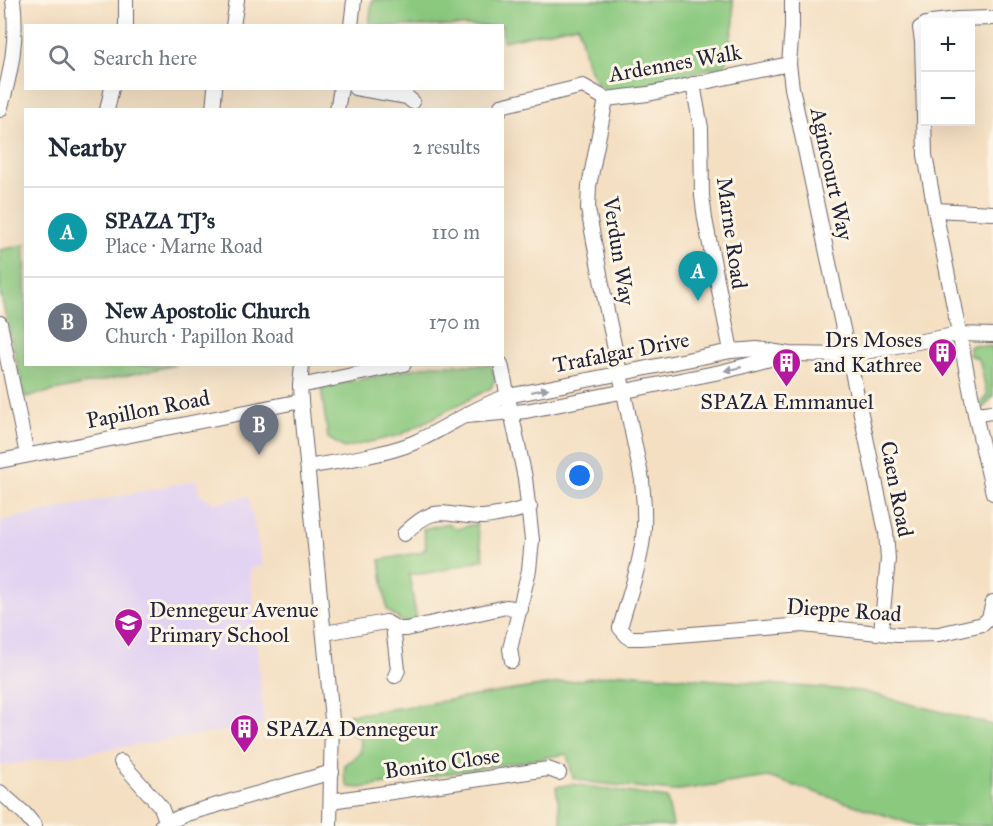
<!DOCTYPE html>
<meta charset="utf-8">
<style>
:root{--surface:#fff;--page:#f2f2f3;--text:#1f2937;--muted:#747a83;--line:#e0e1e3;--accent:#b45309}
body{margin:0;font-family:"IM FELL Great Primer",serif;background:var(--page);color:var(--text)}
.controls{position:absolute;right:18px;top:18px;display:grid;overflow:hidden;border-radius:0px;box-shadow:0 6px 24px #0002}
.controls button{width:54px;height:54px;display:grid;place-items:center;padding:0;border:0;border-bottom:2px solid var(--line);background:var(--surface);color:var(--text);font:30px sans-serif}
.you{position:absolute;left:580px;top:476px;width:21px;height:21px;margin:-15px;border:4px solid #fff;border-radius:50%;background:#1a73e8;box-shadow:0 0 0 9px #1a73e833}
.badge{display:grid;place-items:center;width:39px;height:39px;border-radius:50%;background:var(--accent);color:#fff;font-size:20px;font-weight:700}
.pin{position:absolute;translate:-50% -50px;filter:drop-shadow(0 2px 3px #0008)}
.pin::after{content:'';position:absolute;top:32px;width:21px;height:18px;background:inherit;clip-path:polygon(0 0,100% 0,50% 100%)}
.list{margin:0;padding:0;list-style:none}
h2{display:flex;justify-content:space-between;align-items:center;height:78px;margin:0;padding:0 24px;font-size:26px}
h2 small{font-size:20px;font-weight:400;color:var(--muted)}
.list li{display:grid;grid-template-columns:39px 1fr auto;gap:18px;align-items:center;box-sizing:border-box;height:90px;padding:0 24px;border-top:2px solid var(--line)}
.list b{display:block;font-size:22px;white-space:nowrap}
.list p{margin:0;font-size:20px;white-space:nowrap;color:var(--muted)}
.list em{font-size:20px;font-style:normal;color:var(--muted)}
.icon{flex:none;width:33px;height:33px;fill:none;stroke:currentColor;stroke-width:2;stroke-linecap:round;stroke-linejoin:round}
.map{position:relative;flex:none;width:993px;height:826px;overflow:hidden}
.search{position:absolute;background:var(--surface);box-shadow:0 6px 24px #0002;left:24px;top:24px;width:480px;height:66px;display:flex;align-items:center;gap:15px;box-sizing:border-box;padding:0 21px;border-radius:0px;color:var(--muted);font-size:22px}
.panel{position:absolute;background:var(--surface);box-shadow:0 6px 24px #0002;left:24px;top:108px;width:480px;height:258px;border-radius:0px}
.map>svg:first-child{display:block}
.built{fill:#e3d3f2}
.green{fill:#8bc97f;stroke:#56765d;stroke-width:1.5}
.lines{fill:none;stroke-linecap:round;stroke-linejoin:round}
.minor-casing{stroke:#6c646a;stroke-width:16}
.minor{stroke:#fff;stroke-width:14}
.oneway{fill:#9c9ca7}
.labels{text-anchor:middle;dominant-baseline:central;stroke-width:6;stroke-linejoin:round;paint-order:stroke}
.street-label{font-size:22px;fill:#22223b;stroke:#fcf5e5}
.poi-label{font-size:22px;fill:#22223b;stroke:#fcf5e5;text-anchor:start}
</style>
<div class="map">
<svg width="993" height="826" viewBox="0 0 993 826">
<rect width="100%" height="100%" fill="#fcf5e5"/>
<filter id="ink" filterUnits="userSpaceOnUse"><feTurbulence type="fractalNoise" baseFrequency=".0167" numOctaves="2"/><feDisplacementMap in="SourceGraphic" scale="12" xChannelSelector="R" yChannelSelector="G"/><feConvolveMatrix kernelMatrix="1 2 1 2 8 2 1 2 1" color-interpolation-filters="sRGB"/></filter>
<filter id="wash" filterUnits="userSpaceOnUse"><feTurbulence type="fractalNoise" baseFrequency=".008" numOctaves="4" result="noise"/><feDisplacementMap in="SourceGraphic" scale="24" xChannelSelector="R" yChannelSelector="G"/><feGaussianBlur stdDeviation="1.35" result="paint"/><feColorMatrix in="noise" values="0 0 0 0 0 0 0 0 0 0 0 0 0 0 0 0 0 1.4 0 .05"/><feComposite in="paint" operator="in"/></filter>
<g filter="url(#wash)">
<rect width="100%" height="100%" fill="#f4dfc2"/>
<polygon class="built" points="196,480 199,494 215,503 248,496 263,566 250,569 264,725 0,766 0,521"/>
<g class="green">
<polygon points="372,0 733,0 734,22 725,65 610,93 597,84 587,64 578,25 503,41 502,26 369,26"/>
<polygon points="25,245 26,364 176,365 25,397 0,292 0,250"/>
<polygon points="973,345 993,347 993,396 984,407 981,407 980,404 987,395 980,362 977,358 969,355 969,347"/>
<polygon points="432,365 491,365 495,378 491,388 400,435 344,448 328,438 321,387"/>
<path d="M 448,523 L 457,529 L 476,524 L 484,559 C 460,565 434,575 409,574 L 417,621 L 403,622 L 387,610 L 380,560 L 422,552 L 426,547 L 423,529 Z"/>
<polygon points="624,673 861,691 993,725 993,826 918,826 768,777 673,791 595,783 573,778 567,754 361,788 348,787 344,776 345,765 360,753 361,740 349,732 349,714 366,713"/>
<polygon points="571,784 667,798 673,826 562,826 556,787"/>
</g>
</g>
<g filter="url(#ink)">
<g class="lines">
<defs>
<g id="minor">
<polyline points="792,0 792,27 789,64 792,88 886,532 888,559 881,632"/>
<polyline points="932,22 957,19 993,18"/>
<polyline points="926,24 920,28 922,42 925,155 935,210"/>
<polyline points="126,26 126,0"/>
<polyline points="233,26 237,0"/>
<polyline points="351,26 354,0"/>
<polyline points="693,84 701,128 702,196 705,219 731,351"/>
<polyline points="355,88 407,97 413,102"/>
<path d="M 606,99 L 589,186 L 588,209 L 606,306 L 642,480 C 643,495 645,511 644,527 C 642,561 629,595 620,628 L 629,638 L 642,638 L 803,625 L 897,635 L 939,634 L 983,624 L 989,618 L 993,602"/>
<path d="M 0,110 C 11,74 18,38 13,0"/>
<polyline points="107,110 112,88"/>
<polyline points="213,110 215,88"/>
<polyline points="337,110 341,88"/>
<polyline points="500,110 501,106 583,86 606,99 648,94 789,64"/>
<polyline points="993,213 935,210 975,414 993,493"/>
<polyline points="0,323 27,455"/>
<polyline points="302,364 300,386 301,401 332,719 330,826"/>
<polyline points="501,364 525,478 532,540 529,570 510,649 512,661"/>
<polyline points="300,386 404,364"/>
<polyline points="975,414 993,412"/>
<polyline points="466,416 526,411 725,371 785,355"/>
<polyline points="0,461 301,401"/>
<path d="M 308,467 C 340,461 384,455 413,443 C 445,429 474,407 508,396 L 731,351 L 757,349 L 789,354 L 849,355 L 959,334 L 993,335"/>
<path d="M 404,534 C 437,501 444,517 483,517 C 498,516 515,511 530,507"/>
<polyline points="393,626 398,670 395,676"/>
<polyline points="325,633 386,622 398,629 406,629 506,607 521,609"/>
<polyline points="121,762 161,807 168,826"/>
<polyline points="0,792 24,813 35,826"/>
<polyline points="331,801 548,769 559,773"/>
<polyline points="161,826 186,814 332,772"/>
</g>
</defs>
<use href="#minor" class="minor-casing"/>
<use href="#minor" class="minor"/>
</g>
<defs><path id="oneway-solid" d="M-6-.8H1V-3.2L6.5 0L1 3.2V.8H-6Z" transform="scale(1.5)"/></defs>
<g class="oneway">
<use href="#oneway-solid" transform="translate(733 369) rotate(168)"/>
<use href="#oneway-solid" transform="translate(540 390) rotate(-12)"/>
</g>
</g>
<defs>
<symbol id="building-pin" viewBox="-11 -11 22 30"><path d="M0 17L-7.5 6A9.5 9.5 0 1 1 7.5 6Z" fill="#b5179e" stroke="#fcf5e5"/><path d="M-4-6H4V6H1V3H-1V6H-4ZM-2.5-4.3h1.7v1.8h-1.7ZM.8-4.3h1.7v1.8H.8ZM-2.5-1h1.7V.8h-1.7ZM.8-1h1.7V.8H.8Z" fill="#fff"/></symbol>
<symbol id="school-pin" viewBox="-11 -11 22 30"><path d="M0 17L-7.5 6A9.5 9.5 0 1 1 7.5 6Z" fill="#b5179e" stroke="#fcf5e5"/><path d="M0-5L7-2L0 1L-7-2ZM-4 1L0 2.5L4 1V4Q0 6-4 4Z" fill="#fff"/></symbol>
</defs>
<g fill-rule="evenodd">
<use href="#building-pin" x="926" y="336" width="33" height="45"/>
<use href="#building-pin" x="770" y="346" width="33" height="45"/>
<use href="#school-pin" x="112" y="606" width="33" height="45"/>
<use href="#building-pin" x="228" y="712" width="33" height="45"/>
</g>
<g class="labels">
<g class="street-label">
<text transform="translate(675 63) rotate(-10)">Ardennes Walk</text>
<text transform="translate(832 174) rotate(78)">Agincourt Way</text>
<text transform="translate(732 233) rotate(82)">Marne Road</text>
<text transform="translate(619 251) rotate(81)">Verdun Way</text>
<text transform="translate(621 352) rotate(-11)">Trafalgar Drive</text>
<text transform="translate(148 409) rotate(-11)">Papillon Road</text>
<text transform="translate(897 489) rotate(79)">Caen Road</text>
<text transform="translate(844 610) rotate(4)">Dieppe Road</text>
<text transform="translate(442 763) rotate(-8)">Bonito Close</text>
</g>
<g class="poi-label">
<text x="922" y="339" text-anchor="end">Drs Moses<tspan x="922" dy="25">and Kathree</tspan></text>
<text x="787" y="401" text-anchor="middle">SPAZA Emmanuel</text>
<text x="149" y="609">Dennegeur Avenue<tspan x="149" dy="25">Primary School</tspan></text>
<text x="266" y="728">SPAZA Dennegeur</text>
</g>
</g>
</svg>
<div class="controls">
<button>+</button>
<button>−</button>
</div>
<div class="you"></div>
<div class="pin badge" style="left:698px;top:301px;background:#0f9aa8">A</div>
<div class="pin badge" style="left:259px;top:455px;background:#6b7280">B</div>
<div class="search"><svg class="icon" aria-label="search" viewBox="0 0 24 24"><circle cx="10" cy="10" r="6"/><path d="M15 15l6 6"/></svg>Search here</div>
<section class="panel">
<h2>Nearby<small>2 results</small></h2>
<ul class="list">
<li><span class="badge" style="background:#0f9aa8">A</span><div><b>SPAZA TJ's</b><p>Place · Marne Road</p></div><em>110 m</em></li>
<li><span class="badge" style="background:#6b7280">B</span><div><b>New Apostolic Church</b><p>Church · Papillon Road</p></div><em>170 m</em></li>
</ul>
</section>
</div>
